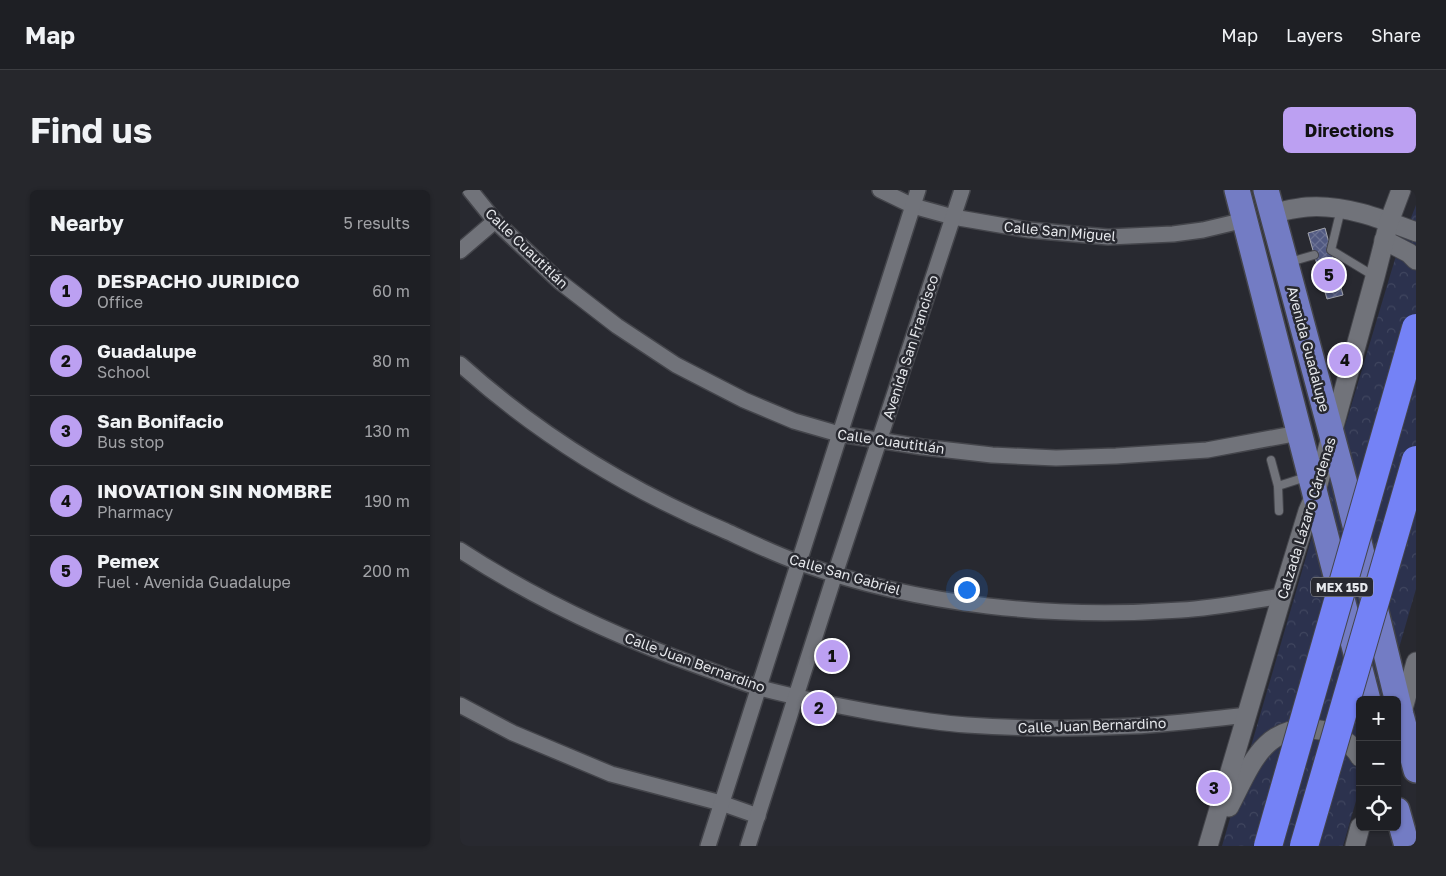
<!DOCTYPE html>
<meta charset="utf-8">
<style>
:root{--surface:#1e1f24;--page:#26272c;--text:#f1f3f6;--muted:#a1a2a6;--line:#3c3d41;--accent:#bca0f2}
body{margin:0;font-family:"Golos Text",sans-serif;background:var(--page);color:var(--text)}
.controls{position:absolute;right:15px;bottom:15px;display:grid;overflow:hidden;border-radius:8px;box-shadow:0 1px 4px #0004}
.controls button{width:45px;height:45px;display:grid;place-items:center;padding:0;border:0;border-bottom:1px solid var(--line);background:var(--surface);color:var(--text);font:25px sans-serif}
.you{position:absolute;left:506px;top:399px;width:18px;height:18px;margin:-12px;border:4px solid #fff;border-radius:50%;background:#1a73e8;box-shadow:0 0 0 8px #1a73e833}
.badge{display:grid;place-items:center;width:32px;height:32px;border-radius:50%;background:var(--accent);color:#111;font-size:16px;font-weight:700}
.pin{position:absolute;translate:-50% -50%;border:2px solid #fff;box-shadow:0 1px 5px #0006}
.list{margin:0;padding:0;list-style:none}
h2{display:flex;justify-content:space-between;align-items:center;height:65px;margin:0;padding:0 20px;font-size:21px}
h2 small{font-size:16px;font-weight:400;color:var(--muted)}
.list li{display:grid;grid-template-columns:32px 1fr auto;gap:15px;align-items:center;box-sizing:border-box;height:70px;padding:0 20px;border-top:1px solid var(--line)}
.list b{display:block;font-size:19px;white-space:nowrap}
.list p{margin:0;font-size:16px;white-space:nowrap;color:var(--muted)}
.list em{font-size:16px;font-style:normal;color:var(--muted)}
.icon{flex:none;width:28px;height:28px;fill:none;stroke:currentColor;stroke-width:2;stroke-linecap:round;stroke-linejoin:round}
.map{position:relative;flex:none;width:956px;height:656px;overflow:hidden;border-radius:8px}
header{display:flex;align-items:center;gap:30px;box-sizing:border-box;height:70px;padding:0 25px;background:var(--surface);border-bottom:1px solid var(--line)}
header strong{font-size:24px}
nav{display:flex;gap:28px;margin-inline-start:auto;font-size:18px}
.intro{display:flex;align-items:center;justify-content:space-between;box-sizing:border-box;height:120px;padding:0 30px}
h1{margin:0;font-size:35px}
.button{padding:12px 22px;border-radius:8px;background:var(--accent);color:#111;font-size:18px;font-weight:700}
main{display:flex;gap:30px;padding:0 30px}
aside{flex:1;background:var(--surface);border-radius:8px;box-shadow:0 1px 4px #0004}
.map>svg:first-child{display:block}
.park{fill:url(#park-crowns)}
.building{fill:url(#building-cross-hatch);stroke:#a2a4ad}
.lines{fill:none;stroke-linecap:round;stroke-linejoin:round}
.service-casing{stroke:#44454b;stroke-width:10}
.minor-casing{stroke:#44454b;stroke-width:18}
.tertiary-casing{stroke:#44454b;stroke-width:21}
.primary-casing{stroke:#44454b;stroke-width:28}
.service{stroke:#71737a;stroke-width:8}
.minor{stroke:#71737a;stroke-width:15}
.tertiary{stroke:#71737a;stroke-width:19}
.primary{stroke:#737cc4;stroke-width:25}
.motorway-bridge-casing{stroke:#44454b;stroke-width:30;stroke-linecap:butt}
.motorway-bridge{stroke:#7482f6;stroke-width:28}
.labels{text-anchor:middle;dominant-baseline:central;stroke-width:5;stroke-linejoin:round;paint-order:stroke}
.shield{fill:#282930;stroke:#acaeb3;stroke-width:1}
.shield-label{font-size:12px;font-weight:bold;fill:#e5e7eb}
.street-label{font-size:14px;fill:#e5e7eb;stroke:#282930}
</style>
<header>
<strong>Map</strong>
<nav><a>Map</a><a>Layers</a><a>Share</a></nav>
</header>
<div class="intro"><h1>Find us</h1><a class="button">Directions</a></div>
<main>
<aside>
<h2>Nearby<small>5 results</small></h2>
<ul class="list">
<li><span class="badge">1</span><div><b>DESPACHO JURIDICO</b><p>Office</p></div><em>60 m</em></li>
<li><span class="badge">2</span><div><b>Guadalupe</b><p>School</p></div><em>80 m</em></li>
<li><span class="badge">3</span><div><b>San Bonifacio</b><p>Bus stop</p></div><em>130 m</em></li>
<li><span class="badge">4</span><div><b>INOVATION SIN NOMBRE</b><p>Pharmacy</p></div><em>190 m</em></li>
<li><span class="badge">5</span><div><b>Pemex</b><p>Fuel · Avenida Guadalupe</p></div><em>200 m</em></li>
</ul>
</aside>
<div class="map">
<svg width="956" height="656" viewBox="0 0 956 656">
<defs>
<pattern id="park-crowns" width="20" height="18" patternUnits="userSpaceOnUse" patternTransform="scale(1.25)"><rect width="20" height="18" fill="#2c324e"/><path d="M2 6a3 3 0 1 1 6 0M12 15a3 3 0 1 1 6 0" fill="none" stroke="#40465f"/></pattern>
<pattern id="building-cross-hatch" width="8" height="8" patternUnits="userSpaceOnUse" patternTransform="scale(1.25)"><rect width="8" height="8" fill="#515981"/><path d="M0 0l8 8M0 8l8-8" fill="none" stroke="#6a7193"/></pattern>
</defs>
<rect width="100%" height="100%" fill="#282930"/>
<polygon class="park" points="956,15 956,399 924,510 900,510 900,597 883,656 762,656 851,350 935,69"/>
<polygon class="building" points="865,38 883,105 867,109 848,43"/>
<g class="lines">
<defs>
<g id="service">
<polyline points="881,19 871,60 914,86"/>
<polyline points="830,72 854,65"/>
<polyline points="811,270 818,296 819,321"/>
<polyline points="818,296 846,287"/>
</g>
<g id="minor">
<polyline points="10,0 35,31 100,92 157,136 216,175 284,210 334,231 379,244 462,257 532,265 596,268 656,266 747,260 839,243"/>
<polyline points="420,0 453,16 493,27 569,40 648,47 713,44 743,40 785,30"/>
<polyline points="0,61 35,31"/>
<path d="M 0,174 C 79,245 169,300 266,341 C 290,352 315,364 340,373 C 461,416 593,429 721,420 C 755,418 789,411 822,406"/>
<path d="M 0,360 C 75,409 157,447 241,477 C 261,484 280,492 300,498 C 338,508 378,516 417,523 C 447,528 477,533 507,535 C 562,539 618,539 673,536 C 711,534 750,529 788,525"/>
<polyline points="0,515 53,543 151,584 261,613 298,626"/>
<polyline points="248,656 458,0"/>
<polyline points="288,656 375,384 502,0"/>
</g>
<g id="tertiary">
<path d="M 813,23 C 824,21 835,18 847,17 C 884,14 922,29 956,42"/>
<polyline points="924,50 949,63 956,70"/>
<polyline points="941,526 956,472"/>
<path d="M 769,617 C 790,577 804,531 860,540 C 875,542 892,553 900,567"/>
<polyline points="748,656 822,406 848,321 855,305 915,87 929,32 941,0"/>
<polyline points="895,656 900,637"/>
</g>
<g id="primary">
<polyline points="777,0 908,510"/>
<polyline points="806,0 885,294 941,525 956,580"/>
<polyline points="937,620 947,656"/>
</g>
</defs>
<use href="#service" class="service-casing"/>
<use href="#minor" class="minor-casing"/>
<use href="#tertiary" class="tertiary-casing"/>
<use href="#primary" class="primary-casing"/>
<use href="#service" class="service"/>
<use href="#minor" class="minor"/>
<use href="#tertiary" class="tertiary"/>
<use href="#primary" class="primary"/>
<defs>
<g id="motorway-bridge">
<polyline points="808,656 956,138"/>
<polyline points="844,656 956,270"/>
</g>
</defs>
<use href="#motorway-bridge" class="motorway-bridge-casing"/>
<use href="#motorway-bridge" class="motorway-bridge"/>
</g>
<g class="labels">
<rect class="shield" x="851" y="387.5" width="62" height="19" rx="4"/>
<g class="shield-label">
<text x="882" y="397">MEX 15D</text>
</g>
<g class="street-label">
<text transform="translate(600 41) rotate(5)">Calle San Miguel</text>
<text transform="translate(67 58) rotate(44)">Calle Cuautitlán</text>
<text transform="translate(450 157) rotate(-72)">Avenida San Francisco</text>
<text transform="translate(849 159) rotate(75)">Avenida Guadalupe</text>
<text transform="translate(431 251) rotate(8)">Calle Cuautitlán</text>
<text transform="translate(846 328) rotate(-73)">Calzada Lázaro Cárdenas</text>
<text transform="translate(385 384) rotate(16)">Calle San Gabriel</text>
<text transform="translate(235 472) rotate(20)">Calle Juan Bernardino</text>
<text transform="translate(632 535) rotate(-2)">Calle Juan Bernardino</text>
</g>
</g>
</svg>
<div class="controls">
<button>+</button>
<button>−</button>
<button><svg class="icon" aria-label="locate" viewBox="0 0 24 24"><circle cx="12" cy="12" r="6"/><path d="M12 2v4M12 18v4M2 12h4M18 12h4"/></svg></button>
</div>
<div class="you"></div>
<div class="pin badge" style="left:372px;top:466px">1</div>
<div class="pin badge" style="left:359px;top:518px">2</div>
<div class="pin badge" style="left:754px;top:598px">3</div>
<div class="pin badge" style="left:885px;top:170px">4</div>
<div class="pin badge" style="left:869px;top:85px">5</div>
</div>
</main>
